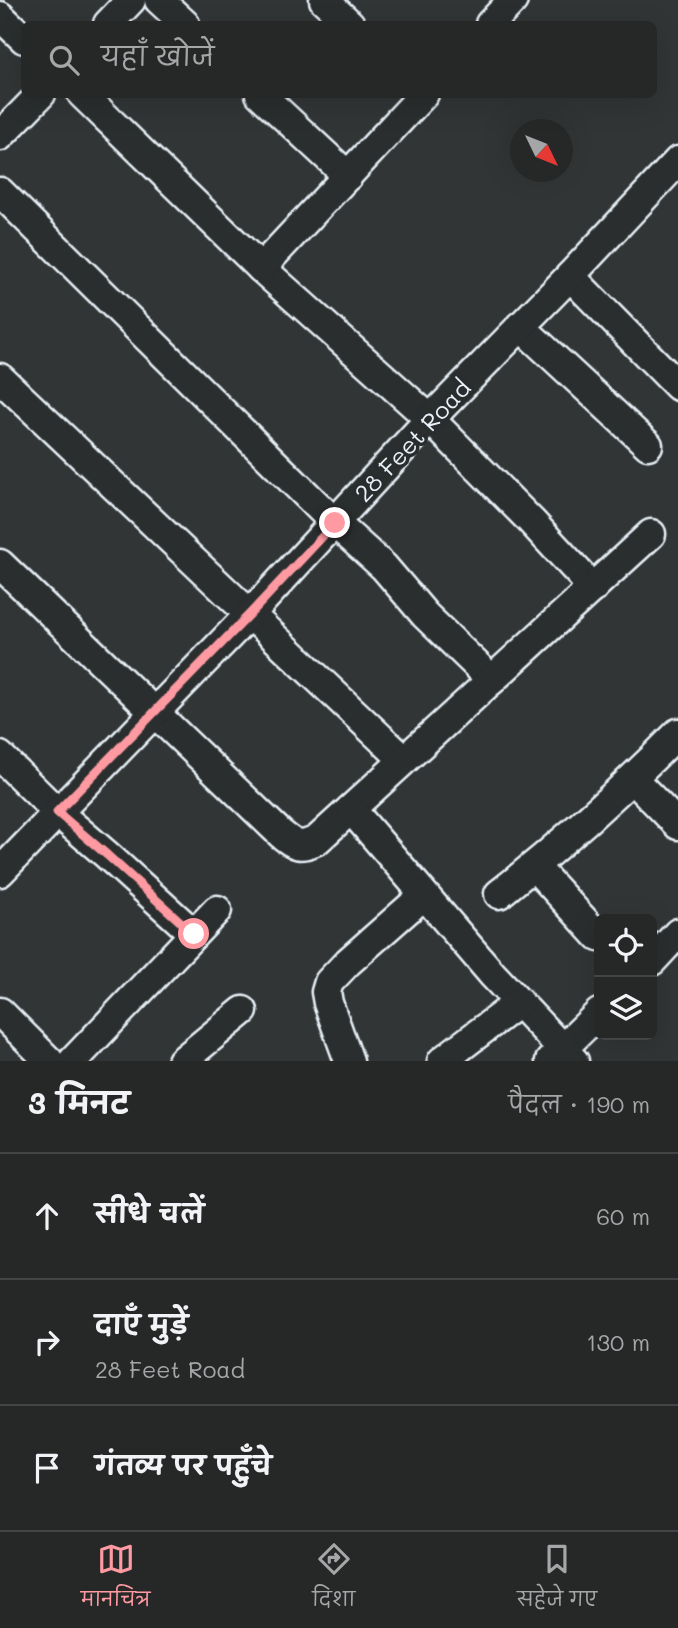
<!DOCTYPE html>
<html lang="hi">
<meta charset="utf-8">
<style>
:root{--surface:#262828;--page:#2e3030;--text:#f1f3f6;--muted:#a4a6a8;--line:#424445;--accent:#ff9aa2}
body{margin:0;font-family:Mali,"Playpen Sans Deva",sans-serif;background:var(--page);color:var(--text)}
.controls{position:absolute;right:21px;bottom:21px;display:grid;overflow:hidden;border-radius:10px;box-shadow:0 7px 28px #0002}
.controls button{width:63px;height:63px;display:grid;place-items:center;padding:0;border:0;border-bottom:2px solid var(--line);background:var(--surface);color:var(--text);font:35px sans-serif}
.compass{position:absolute;left:510px;top:119px;width:63px;height:63px;border-radius:50%;background:var(--surface);box-shadow:0 7px 28px #0002;rotate:133deg}
.stop{position:absolute;width:21px;height:21px;margin:-16px;border:5px solid #ff9aa2;border-radius:50%;background:#fff}
.stop.end{background:#ff9aa2;border-color:#fff;box-shadow:0 2px 7px #0008}
.list{margin:0;padding:0;list-style:none}
h2{display:flex;justify-content:space-between;align-items:center;height:91px;margin:0;padding:0 28px;font-size:30px}
h2 small{font-size:23px;font-weight:400;color:var(--muted)}
.list li{display:grid;grid-template-columns:46px 1fr auto;gap:21px;align-items:center;box-sizing:border-box;height:126px;padding:0 28px;border-top:2px solid var(--line)}
.list b{display:block;font-size:26px;white-space:nowrap}
.list p{margin:0;font-size:23px;white-space:nowrap;color:var(--muted)}
.list em{font-size:23px;font-style:normal;color:var(--muted)}
.icon{flex:none;width:38px;height:38px;fill:none;stroke:currentColor;stroke-width:2;stroke-linecap:round;stroke-linejoin:round}
.map{position:relative;flex:none;width:678px;height:1061px;overflow:hidden}
.search{position:absolute;background:var(--surface);box-shadow:0 7px 28px #0002;left:21px;right:21px;top:21px;height:77px;display:flex;align-items:center;gap:18px;box-sizing:border-box;padding:0 24px;border-radius:10px;color:var(--muted);font-size:26px}
.sheet{height:469px;background:var(--surface)}
nav{display:flex;justify-content:space-around;align-items:center;box-sizing:border-box;height:98px;border-top:2px solid var(--line);background:var(--surface);font-size:19px;color:var(--muted)}
nav a{display:grid;justify-items:center;gap:4px}
nav .on{color:var(--accent)}
.map>svg:first-child{display:block}
.lines{fill:none;stroke-linecap:round;stroke-linejoin:round}
.minor-casing{stroke:#e8f1f8;stroke-width:33}
.minor{stroke:#2a2d2e;stroke-width:28}
.route{stroke:#ff9aa2;stroke-width:9}
.labels{text-anchor:middle;dominant-baseline:central;stroke-width:7;stroke-linejoin:round;paint-order:stroke}
.street-label{font-size:24px;fill:#e8f1f8;stroke:#2a2d2e}
</style>
<div class="map">
<svg width="678" height="1061" viewBox="0 0 678 1061">
<rect width="100%" height="100%" fill="#323536"/>
<filter id="ink" filterUnits="userSpaceOnUse"><feTurbulence type="fractalNoise" baseFrequency=".0143" numOctaves="2"/><feDisplacementMap in="SourceGraphic" scale="14" xChannelSelector="R" yChannelSelector="G"/><feConvolveMatrix kernelMatrix="1 2 1 2 8 2 1 2 1" color-interpolation-filters="sRGB"/></filter>
<g filter="url(#ink)">
<g class="lines">
<defs>
<g id="minor">
<polyline points="159,0 185,24"/>
<polyline points="324,0 350,24"/>
<polyline points="0,16 24,39"/>
<polyline points="108,24 131,0"/>
<polyline points="490,24 513,0"/>
<polyline points="82,94 261,268 430,419 531,521 593,588"/>
<polyline points="260,94 348,176"/>
<polyline points="0,136 41,94"/>
<polyline points="0,192 335,523 384,567 425,615 492,680"/>
<polyline points="261,268 424,94"/>
<polyline points="570,276 678,386"/>
<polyline points="520,326 648,445"/>
<polyline points="0,378 404,760"/>
<path d="M 0,564 L 281,834 C 296,846 300,848 317,840 L 651,534"/>
<polyline points="0,756 57,812 107,855 194,934"/>
<polyline points="633,779 678,825"/>
<polyline points="351,809 493,975 574,1061"/>
<polyline points="534,866 599,937"/>
<polyline points="0,872 250,614 430,419 570,276 678,161"/>
<path d="M 499,894 C 562,844 622,790 678,733"/>
<polyline points="652,961 678,933"/>
<polyline points="0,1012 49,1061"/>
<polyline points="73,1061 217,910"/>
<polyline points="182,1061 243,1011"/>
<polyline points="349,1061 328,1003 326,992 329,982 348,962 424,895"/>
<polyline points="442,1061 518,1003"/>
<polyline points="550,1061 599,1013"/>
</g>
</defs>
<use href="#minor" class="minor-casing"/>
<use href="#minor" class="minor"/>
</g>
</g>
<g class="lines" filter="url(#ink)">
<polyline class="route" points="194,934 107,855 57,812 250,614 335,523"/>
</g>
<g class="labels">
<g class="street-label">
<text transform="translate(412 440) rotate(-47)">28 Feet Road</text>
</g>
</g>
</svg>
<div class="controls">
<button><svg class="icon" aria-label="locate" viewBox="0 0 24 24"><circle cx="12" cy="12" r="6"/><path d="M12 2v4M12 18v4M2 12h4M18 12h4"/></svg></button>
<button><svg class="icon" aria-label="layers" viewBox="0 0 24 24"><path d="M12 4l9 5-9 5-9-5zM3 14l9 5 9-5"/></svg></button>
</div>
<svg class="compass" viewBox="-18 -18 36 36"><path d="M0-13l5 13h-10z" fill="#e53935"/><path d="M0 13l5-13h-10z" fill="#a4a6a8"/></svg>
<div class="stop" style="left:194px;top:934px"></div>
<div class="stop end" style="left:335px;top:523px"></div>
<div class="search"><svg class="icon" aria-label="search" viewBox="0 0 24 24"><circle cx="10" cy="10" r="6"/><path d="M15 15l6 6"/></svg>यहाँ खोजें</div>
</div>
<section class="sheet">
<h2>3 मिनट<small>पैदल · 190 m</small></h2>
<ul class="list">
<li><svg class="icon" aria-label="ahead" viewBox="0 0 24 24"><path d="M12 20V5M6 11l6-6 6 6"/></svg><div><b>सीधे चलें</b></div><em>60 m</em></li>
<li><svg class="icon" aria-label="right" viewBox="0 0 24 24"><path d="M7 20v-9h11M14 6l5 5-5 5"/></svg><div><b>दाएँ मुड़ें</b><p>28 Feet Road</p></div><em>130 m</em></li>
<li><svg class="icon" aria-label="arrive" viewBox="0 0 24 24"><path d="M6 21V4h12l-3 4 3 4H6"/></svg><div><b>गंतव्य पर पहुँचे</b></div></li>
</ul>
</section>
<nav>
<a class="on"><svg class="icon" aria-label="map" viewBox="0 0 24 24"><path d="M3 6l6-2 6 2 6-2v14l-6 2-6-2-6 2zM9 4v14M15 6v14"/></svg>मानचित्र</a>
<a><svg class="icon" aria-label="directions" viewBox="0 0 24 24"><path d="M12 3l9 9-9 9-9-9zM9 14v-3h6M13 9l2 2-2 2"/></svg>दिशा</a>
<a><svg class="icon" aria-label="saved" viewBox="0 0 24 24"><path d="M7 4h10v16l-5-4-5 4z"/></svg>सहेजे गए</a>
</nav>
